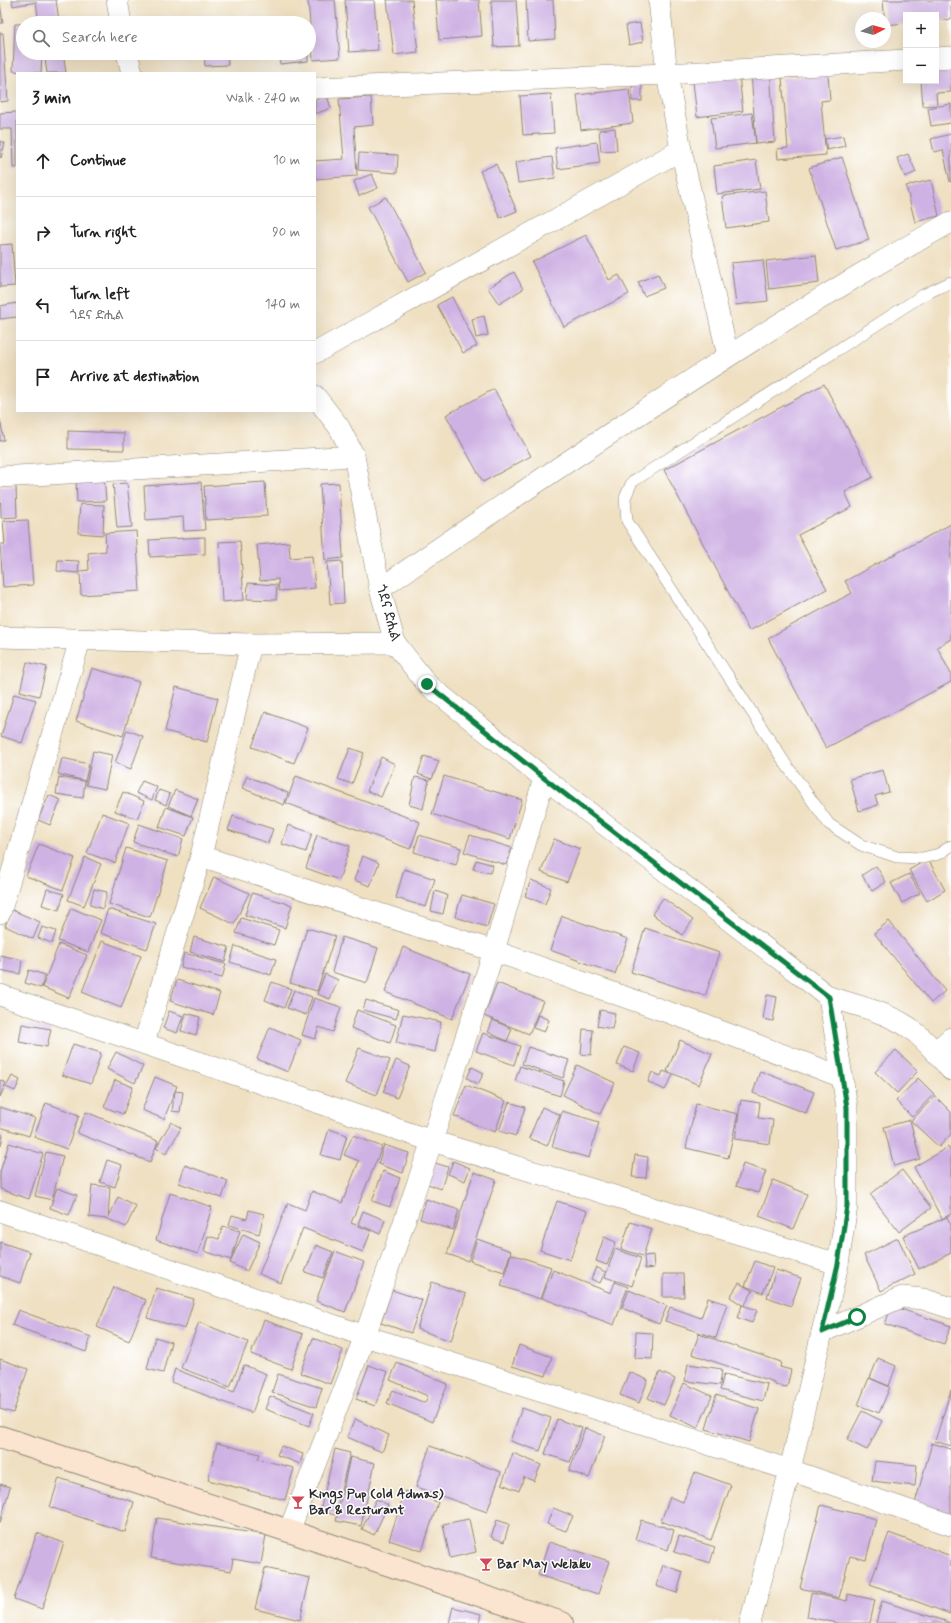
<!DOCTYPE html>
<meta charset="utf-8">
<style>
:root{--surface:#fff;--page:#f6f6f6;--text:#222;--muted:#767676;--line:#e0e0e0}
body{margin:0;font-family:Mynerve,"Noto Sans Ethiopic",sans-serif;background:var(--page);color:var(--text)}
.controls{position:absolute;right:12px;top:12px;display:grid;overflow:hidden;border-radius:0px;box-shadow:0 4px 16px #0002}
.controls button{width:36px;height:36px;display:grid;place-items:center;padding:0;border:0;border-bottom:1px solid var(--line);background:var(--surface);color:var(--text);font:20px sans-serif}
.compass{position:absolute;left:855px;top:12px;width:36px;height:36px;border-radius:50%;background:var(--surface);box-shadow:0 4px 16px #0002;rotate:84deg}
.stop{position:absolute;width:12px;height:12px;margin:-9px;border:3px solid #0b8043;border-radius:50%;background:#fff}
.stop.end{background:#0b8043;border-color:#fff;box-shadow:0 1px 4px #0008}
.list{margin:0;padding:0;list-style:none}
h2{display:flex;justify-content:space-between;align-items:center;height:52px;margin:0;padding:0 16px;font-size:17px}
h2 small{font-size:13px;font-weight:400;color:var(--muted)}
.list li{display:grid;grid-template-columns:26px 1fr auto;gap:12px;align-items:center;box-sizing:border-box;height:72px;padding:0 16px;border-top:1px solid var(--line)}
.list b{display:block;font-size:15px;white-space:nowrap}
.list p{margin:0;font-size:13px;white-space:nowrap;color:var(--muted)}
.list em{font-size:13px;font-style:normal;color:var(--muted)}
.icon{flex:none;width:22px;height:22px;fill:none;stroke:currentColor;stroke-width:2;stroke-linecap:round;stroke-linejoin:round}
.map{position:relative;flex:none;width:951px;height:1623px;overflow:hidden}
.search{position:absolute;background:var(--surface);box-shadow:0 4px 16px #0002;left:16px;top:16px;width:300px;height:44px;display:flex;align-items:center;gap:10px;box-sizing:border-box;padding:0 14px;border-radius:22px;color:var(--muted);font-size:15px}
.panel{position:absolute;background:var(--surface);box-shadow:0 4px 16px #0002;left:16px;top:72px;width:300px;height:340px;border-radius:0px}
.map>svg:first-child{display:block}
.building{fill:#cfb2e4}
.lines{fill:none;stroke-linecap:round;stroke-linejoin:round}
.service-casing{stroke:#8d8676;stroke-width:12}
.minor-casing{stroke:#8d8676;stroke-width:22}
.secondary-casing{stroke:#8d8676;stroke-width:24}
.service{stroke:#fff;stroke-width:11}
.minor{stroke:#fff;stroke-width:21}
.secondary{stroke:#fce5d0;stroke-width:22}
.route{stroke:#0b8043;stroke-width:5}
.labels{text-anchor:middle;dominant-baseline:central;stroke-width:3;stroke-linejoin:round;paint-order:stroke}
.street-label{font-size:14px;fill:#2b2b2b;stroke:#fff}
.poi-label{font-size:14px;font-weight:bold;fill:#2b2b2b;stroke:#fff;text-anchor:start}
</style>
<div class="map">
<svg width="951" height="1623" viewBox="0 0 951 1623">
<rect width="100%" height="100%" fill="#fff"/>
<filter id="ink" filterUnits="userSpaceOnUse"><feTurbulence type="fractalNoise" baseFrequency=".025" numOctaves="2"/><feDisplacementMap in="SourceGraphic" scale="8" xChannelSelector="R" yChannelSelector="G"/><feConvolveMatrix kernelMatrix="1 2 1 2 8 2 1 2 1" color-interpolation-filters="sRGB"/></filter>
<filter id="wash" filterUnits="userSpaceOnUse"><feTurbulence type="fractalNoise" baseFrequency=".012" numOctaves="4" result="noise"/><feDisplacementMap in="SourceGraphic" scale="16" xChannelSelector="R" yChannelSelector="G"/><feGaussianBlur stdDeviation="0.9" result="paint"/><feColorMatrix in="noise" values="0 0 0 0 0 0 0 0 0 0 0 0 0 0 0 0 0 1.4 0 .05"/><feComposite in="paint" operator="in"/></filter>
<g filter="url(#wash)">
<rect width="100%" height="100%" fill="#efe0c2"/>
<g id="blocks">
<g class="building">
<polygon points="12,0 56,0 59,21 39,23 36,2 13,6"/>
<polygon points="308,0 335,0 340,58 313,60"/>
<polygon points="345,0 374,0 378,50 349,52"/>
<polygon points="387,0 412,0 418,52 394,55"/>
<polygon points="436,0 479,0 482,36 439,40"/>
<polygon points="491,0 516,0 519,46 494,47"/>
<polygon points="526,0 553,0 555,39 528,41"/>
<polygon points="883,0 951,0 951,19 936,21 936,15 906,15 906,23 885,25"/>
<polygon points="0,3 3,23 0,23"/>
<polygon points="640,23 643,42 629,45 626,25"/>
<polygon points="15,24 23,24 23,53 42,53 41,73 13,71"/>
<polygon points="0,33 3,33 8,101 0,102"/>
<polygon points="44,53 63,53 66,73 47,73"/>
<polygon points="204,53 227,53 228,65 205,66"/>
<polygon points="279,53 308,53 308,61 280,64"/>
<polygon points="951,58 951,92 936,93 937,105 923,106 921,81 936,81 936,59"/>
<polygon points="770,71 775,142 756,144 751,72"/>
<polygon points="828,74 830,100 821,101 826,155 778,159 777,149 788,148 782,78"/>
<polygon points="739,76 743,111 697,117 693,82"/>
<polygon points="642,85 642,101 632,101 632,86"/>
<polygon points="629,89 633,123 581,130 577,95"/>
<polygon points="551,94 554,133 523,135 520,96"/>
<polygon points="327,96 331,108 315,114 315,100"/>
<polygon points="371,97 373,125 354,127 357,176 315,179 315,161 344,159 339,99"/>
<polygon points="951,104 951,123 931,126 928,108"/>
<polygon points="17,112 17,168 13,168 12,129 0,129 0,113"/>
<polygon points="752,113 756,143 715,148 711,118"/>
<polygon points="615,128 617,150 601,151 599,130"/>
<polygon points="951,134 951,182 950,182 943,150 934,152 931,139"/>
<polygon points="843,136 845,146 827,150 825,139"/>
<polygon points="0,141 5,143 1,158 0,157"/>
<polygon points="597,142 600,163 558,169 555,148"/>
<polygon points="359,153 398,155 397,173 358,170"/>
<polygon points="908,154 916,172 905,177 897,158"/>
<polygon points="552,157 555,178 518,183 515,162"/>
<polygon points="842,157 869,240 836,250 809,168"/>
<polygon points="756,160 760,189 717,194 714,166"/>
<polygon points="496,164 517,211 500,218 480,171"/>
<polygon points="372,174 378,188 359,196 354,181"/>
<polygon points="931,180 939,216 915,222 906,186"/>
<polygon points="765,191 769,222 726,228 722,196"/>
<polygon points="386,197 426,272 408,282 368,207"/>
<polygon points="586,235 609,280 619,275 629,294 564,327 532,262"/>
<polygon points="12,244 15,286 0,287 0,245"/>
<polygon points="816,255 819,283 769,289 766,261"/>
<polygon points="763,260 768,301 736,305 731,263"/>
<polygon points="514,272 523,289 499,304 488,288"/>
<polygon points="658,274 664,288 644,296 638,282"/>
<polygon points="452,297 477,346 463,353 437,305"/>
<polygon points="17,303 17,317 0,319 0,306"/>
<polygon points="484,316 488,335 476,338 472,319"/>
<polygon points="824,384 873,477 845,492 852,507 798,535 827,589 749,631 664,470"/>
<polygon points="494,389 531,456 483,482 446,415"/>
<polygon points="0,419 4,440 0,441"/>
<polygon points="68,431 124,433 124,450 68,449"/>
<polygon points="104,476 106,501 77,502 76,479"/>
<polygon points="201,482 205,530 184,531 183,517 146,520 144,486"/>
<polygon points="265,482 267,516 206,520 204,486"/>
<polygon points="127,483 132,527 117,528 113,484"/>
<polygon points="339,483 343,558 325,560 320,484"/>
<polygon points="16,486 17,517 1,518 0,487"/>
<polygon points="80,504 104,505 103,535 78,533"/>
<polygon points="28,520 33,585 3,587 0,544 5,544 3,521"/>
<polygon points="951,524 951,639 937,647 951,674 951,682 826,748 768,638 852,593 845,581"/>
<polygon points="136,531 140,591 81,595 80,571 89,570 88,553 106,551 105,533"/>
<polygon points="205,537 205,554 150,557 149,540"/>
<polygon points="240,541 244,600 222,602 219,542"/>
<polygon points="289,542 290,558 312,556 315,588 279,591 278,579 260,581 257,545"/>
<polygon points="58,560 79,561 78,573 57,571"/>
<polygon points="342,561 344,603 330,604 327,562"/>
<polygon points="248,583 277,585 276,600 247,599"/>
<polygon points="27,662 47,667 39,696 20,691"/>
<polygon points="92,668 139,682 123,736 76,721"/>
<polygon points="176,687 218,698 207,742 165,731"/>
<polygon points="14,694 36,700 22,743 1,736"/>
<polygon points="265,712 308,728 294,763 252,747"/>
<polygon points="127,730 143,736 131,769 115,763"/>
<polygon points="350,748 364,753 352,784 338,779"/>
<polygon points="93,751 112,755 105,789 86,785"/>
<polygon points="424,756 439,761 432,779 418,774"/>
<polygon points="381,757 395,764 381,797 367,791"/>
<polygon points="62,758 89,764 85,781 58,774"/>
<polygon points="883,770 889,792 875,796 878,805 859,811 850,779"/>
<polygon points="247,776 288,793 284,805 242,788"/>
<polygon points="296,776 420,822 410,849 286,803"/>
<polygon points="444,776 522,800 510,839 432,814"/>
<polygon points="59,777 85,781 83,798 56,794"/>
<polygon points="415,777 429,780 423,809 409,805"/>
<polygon points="142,781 157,787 152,800 136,793"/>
<polygon points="159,790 170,794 166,805 155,800"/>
<polygon points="175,790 198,799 191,816 168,806"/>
<polygon points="123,792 144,801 137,819 115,811"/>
<polygon points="49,795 61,800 50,825 38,820"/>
<polygon points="166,807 193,817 186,836 159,827"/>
<polygon points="102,813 129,823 115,863 87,853"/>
<polygon points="233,816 273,829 268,843 228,830"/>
<polygon points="139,824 183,839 178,857 133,842"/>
<polygon points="288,825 312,833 306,852 282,844"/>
<polygon points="317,835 350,846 339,880 306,868"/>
<polygon points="419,835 461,848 456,865 414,852"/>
<polygon points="470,835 512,848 506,865 464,852"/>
<polygon points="554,839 580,849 567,882 541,872"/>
<polygon points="39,844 75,858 63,890 26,876"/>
<polygon points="126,848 168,861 150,917 109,904"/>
<polygon points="363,856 379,863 370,886 354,880"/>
<polygon points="85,857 101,864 84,906 68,900"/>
<polygon points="928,859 945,890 927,901 909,870"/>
<polygon points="476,860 493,865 490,873 473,869"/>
<polygon points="876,866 886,882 872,891 862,875"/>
<polygon points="404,869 435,879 426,907 396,898"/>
<polygon points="909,874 920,893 902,903 891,883"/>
<polygon points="214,877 249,893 234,924 200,908"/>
<polygon points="531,880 551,888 545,904 525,896"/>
<polygon points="47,889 64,894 59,910 42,905"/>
<polygon points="94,889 107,892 103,909 90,905"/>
<polygon points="435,891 447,895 443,914 431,911"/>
<polygon points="252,893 292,905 285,928 245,915"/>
<polygon points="462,895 494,904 487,927 455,917"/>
<polygon points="663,898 693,920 682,935 652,914"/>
<polygon points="71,908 101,920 88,952 58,941"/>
<polygon points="108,909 156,924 147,949 100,933"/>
<polygon points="12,910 40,922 33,939 5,926"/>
<polygon points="562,916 628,939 615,974 550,950"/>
<polygon points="241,918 279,930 274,945 236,933"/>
<polygon points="889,921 945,991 931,1003 874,933"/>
<polygon points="42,927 56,931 52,943 38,938"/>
<polygon points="307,928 335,936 317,991 290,983"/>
<polygon points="645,928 720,953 705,996 631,972"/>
<polygon points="194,937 229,947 225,962 190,952"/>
<polygon points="342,937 378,948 367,983 332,972"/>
<polygon points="102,941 141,956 121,1008 82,992"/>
<polygon points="59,944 87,955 69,998 42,987"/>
<polygon points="235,946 276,959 271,975 230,962"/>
<polygon points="403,947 470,974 452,1019 385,992"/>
<polygon points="184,953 226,964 222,978 181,967"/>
<polygon points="0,955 22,960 20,974 0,970"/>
<polygon points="29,970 45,975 41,988 25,983"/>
<polygon points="325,974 338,980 330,999 317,994"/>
<polygon points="177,980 220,993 213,1015 170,1001"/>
<polygon points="272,982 291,989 284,1008 265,1000"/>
<polygon points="497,983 543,1001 529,1034 484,1016"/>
<polygon points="294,990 312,997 306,1015 287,1008"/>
<polygon points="767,995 777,997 773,1021 763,1019"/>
<polygon points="314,998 341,1007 333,1032 319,1027 315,1039 302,1035"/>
<polygon points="366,1000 399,1010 396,1019 363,1010"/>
<polygon points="357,1010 396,1025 390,1043 351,1028"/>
<polygon points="600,1010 615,1013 612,1029 597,1026"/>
<polygon points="169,1011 183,1016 177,1033 163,1028"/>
<polygon points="186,1013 200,1017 196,1035 181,1031"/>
<polygon points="403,1014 441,1022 435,1052 396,1043"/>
<polygon points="538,1015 549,1020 544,1032 533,1028"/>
<polygon points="493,1020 512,1029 507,1041 488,1032"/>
<polygon points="22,1024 51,1029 47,1047 19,1042"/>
<polygon points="270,1027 301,1040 288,1072 257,1059"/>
<polygon points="583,1029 593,1030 591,1055 581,1054"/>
<polygon points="483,1033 520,1046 514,1065 476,1051"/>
<polygon points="680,1040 712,1054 699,1085 667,1071"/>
<polygon points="73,1044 101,1053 91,1084 62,1075"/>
<polygon points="528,1047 569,1060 563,1078 522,1064"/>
<polygon points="624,1047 640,1053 633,1071 617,1065"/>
<polygon points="359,1048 390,1060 377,1095 345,1083"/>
<polygon points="896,1050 918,1071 897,1093 875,1072"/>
<polygon points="116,1052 143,1066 135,1083 107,1069"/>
<polygon points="396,1060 410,1066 397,1098 383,1092"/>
<polygon points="577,1065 615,1083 600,1114 563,1095"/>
<polygon points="520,1066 564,1081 560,1096 515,1081"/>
<polygon points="472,1067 484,1073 478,1084 467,1078"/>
<polygon points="663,1071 673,1075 665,1090 648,1082 652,1072 661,1076"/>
<polygon points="760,1071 814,1092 806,1113 753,1093"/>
<polygon points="12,1076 20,1080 15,1091 6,1087"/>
<polygon points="155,1077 177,1086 164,1119 142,1110"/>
<polygon points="918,1078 934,1094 912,1117 896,1101"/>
<polygon points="0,1080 6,1083 0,1097"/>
<polygon points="115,1080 133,1087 123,1114 104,1107"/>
<polygon points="466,1085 506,1101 495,1132 454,1116"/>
<polygon points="175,1091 183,1092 180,1112 172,1111"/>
<polygon points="935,1096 951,1112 951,1134 939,1147 911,1121"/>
<polygon points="741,1100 760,1103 758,1118 773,1120 770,1144 735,1139"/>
<polygon points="509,1102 525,1107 516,1136 499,1131"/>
<polygon points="46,1103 79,1115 67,1149 34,1137"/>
<polygon points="696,1104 738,1114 728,1158 686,1148"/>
<polygon points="0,1107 35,1118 29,1136 0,1127"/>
<polygon points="542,1107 560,1115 547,1146 529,1138"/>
<polygon points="562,1111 599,1122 589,1158 552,1147"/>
<polygon points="86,1112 158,1141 150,1162 77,1133"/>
<polygon points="910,1120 920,1159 894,1166 884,1127"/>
<polygon points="171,1122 181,1128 166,1154 156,1148"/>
<polygon points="329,1129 347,1135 340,1160 321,1155"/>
<polygon points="0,1134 3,1135 1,1146 0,1146"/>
<polygon points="353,1135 382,1147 351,1223 371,1231 363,1252 303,1228 281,1283 259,1274 288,1203 305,1210 312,1191 342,1203 359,1161 344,1155"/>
<polygon points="9,1143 43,1154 29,1199 0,1189 0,1172"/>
<polygon points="384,1145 409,1153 403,1173 378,1164"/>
<polygon points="948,1147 951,1152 951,1214 942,1219 914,1167"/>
<polygon points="46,1152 63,1156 52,1200 35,1196"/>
<polygon points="635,1155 648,1157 646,1178 632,1177"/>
<polygon points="107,1160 122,1165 115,1187 100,1182"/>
<polygon points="453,1161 470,1168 465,1181 448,1174"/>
<polygon points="435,1163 448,1167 441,1189 428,1184"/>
<polygon points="743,1164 766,1171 758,1193 736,1186"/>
<polygon points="185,1165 228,1181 222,1198 179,1183"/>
<polygon points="902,1170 931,1208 899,1232 870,1194"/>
<polygon points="383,1171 400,1178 390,1207 372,1201"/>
<polygon points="474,1172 496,1180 468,1261 447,1254"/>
<polygon points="773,1180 807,1194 793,1229 759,1216"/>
<polygon points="92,1185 110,1187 108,1219 89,1217"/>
<polygon points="57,1188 77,1195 69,1215 50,1208"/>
<polygon points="170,1193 212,1207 198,1254 156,1240"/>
<polygon points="118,1197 136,1206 126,1227 108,1219"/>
<polygon points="426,1199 459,1210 453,1230 420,1219"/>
<polygon points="557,1201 587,1211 570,1260 540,1250"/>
<polygon points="249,1210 264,1214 259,1234 229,1225 232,1215 247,1219"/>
<polygon points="363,1211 385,1220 380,1234 358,1224"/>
<polygon points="947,1217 951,1225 951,1253 919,1269 903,1236"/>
<polygon points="630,1222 652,1229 643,1256 621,1249"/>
<polygon points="223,1226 240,1231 231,1260 204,1251 208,1236 219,1239"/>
<polygon points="243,1234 260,1242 247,1271 230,1263"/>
<polygon points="604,1237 616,1242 607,1265 596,1261"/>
<polygon points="898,1238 915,1274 881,1291 864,1255"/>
<polygon points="477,1239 511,1251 504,1272 470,1261"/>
<polygon points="0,1242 30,1252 20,1283 0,1276"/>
<polygon points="316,1245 333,1252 323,1278 305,1272"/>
<polygon points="615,1249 641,1258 632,1286 605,1277"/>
<polygon points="335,1251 364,1262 345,1312 316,1301"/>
<polygon points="511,1254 551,1267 540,1299 501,1286"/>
<polygon points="653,1255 654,1268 645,1269 644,1256"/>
<polygon points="755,1261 773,1268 763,1293 745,1286"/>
<polygon points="596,1267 605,1272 600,1283 591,1279"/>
<polygon points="553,1270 611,1293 615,1282 628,1287 614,1325 542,1298"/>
<polygon points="776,1270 801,1278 791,1306 767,1297"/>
<polygon points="663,1274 683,1274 684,1297 663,1297"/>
<polygon points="432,1282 466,1294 451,1341 417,1329"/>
<polygon points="739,1283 753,1291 744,1306 730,1297"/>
<polygon points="114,1287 146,1300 129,1341 97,1327"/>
<polygon points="156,1288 194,1299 185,1329 147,1318"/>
<polygon points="392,1290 422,1300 411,1333 381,1323"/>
<polygon points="629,1290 667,1306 659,1324 622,1308"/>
<polygon points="708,1298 727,1304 716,1338 665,1321 670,1307 701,1318"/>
<polygon points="742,1305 757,1310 752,1323 738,1318"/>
<polygon points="892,1306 951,1326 944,1344 885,1324"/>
<polygon points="18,1310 91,1337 86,1352 12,1325"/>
<polygon points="264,1320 303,1334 291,1369 251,1354"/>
<polygon points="199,1322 248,1342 230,1387 181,1368"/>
<polygon points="636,1332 653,1333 652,1359 635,1358"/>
<polygon points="699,1334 781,1362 780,1367 791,1370 787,1387 774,1385 774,1382 692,1354"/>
<polygon points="155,1337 171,1342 163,1373 147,1369"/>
<polygon points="313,1338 343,1350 330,1384 300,1373"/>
<polygon points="519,1345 552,1357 546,1376 512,1366"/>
<polygon points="878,1358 896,1366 889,1386 870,1378"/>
<polygon points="0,1359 28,1369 13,1413 0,1409"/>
<polygon points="397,1363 448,1384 432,1422 387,1403 393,1390 425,1403 428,1396 390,1380"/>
<polygon points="688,1364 722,1369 720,1385 685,1381"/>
<polygon points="244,1365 266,1374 252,1413 171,1382 175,1369 234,1392"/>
<polygon points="369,1365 388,1372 375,1406 356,1399"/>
<polygon points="629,1372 648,1380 639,1403 620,1395"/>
<polygon points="660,1372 675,1379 664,1405 648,1398"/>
<polygon points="278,1374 322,1388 316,1407 272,1392"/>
<polygon points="724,1374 767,1384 763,1401 720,1390"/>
<polygon points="869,1378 890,1387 879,1413 858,1405"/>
<polygon points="684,1383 712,1396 698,1428 670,1415"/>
<polygon points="951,1390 951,1446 935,1441"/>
<polygon points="716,1395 759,1409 749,1442 706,1429"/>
<polygon points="270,1396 314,1413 309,1426 265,1409"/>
<polygon points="522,1408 551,1418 540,1451 510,1441"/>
<polygon points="862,1411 882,1421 867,1450 847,1440"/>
<polygon points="355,1419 389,1435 382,1452 347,1437"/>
<polygon points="557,1419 582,1428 570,1462 545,1454"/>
<polygon points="585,1428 605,1436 589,1478 569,1471"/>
<polygon points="217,1443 260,1454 258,1459 294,1468 285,1500 208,1480"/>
<polygon points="932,1443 951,1449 951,1514 915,1503"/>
<polygon points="281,1446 303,1454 300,1464 277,1455"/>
<polygon points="430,1446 501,1472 487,1512 416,1487"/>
<polygon points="335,1449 350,1453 335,1515 320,1511"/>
<polygon points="513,1453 541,1465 534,1481 524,1477 519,1491 502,1484"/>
<polygon points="350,1457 375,1463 361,1526 336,1521"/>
<polygon points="875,1461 917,1465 915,1486 872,1481"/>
<polygon points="695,1472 731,1485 711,1540 661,1521 670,1497 683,1502"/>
<polygon points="59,1478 134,1502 125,1532 50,1507"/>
<polygon points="0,1484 10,1487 0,1523"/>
<polygon points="405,1491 438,1502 422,1551 389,1540"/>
<polygon points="376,1499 388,1505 374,1535 362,1529"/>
<polygon points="821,1505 876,1519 866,1560 850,1556 839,1598 800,1588"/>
<polygon points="553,1508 573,1516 566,1531 547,1524"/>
<polygon points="157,1518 266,1535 261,1564 233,1559 231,1571 151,1558"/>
<polygon points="469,1519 476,1552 450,1558 443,1524"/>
<polygon points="497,1520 509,1524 504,1542 491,1537"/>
<polygon points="641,1520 674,1530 668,1550 635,1539"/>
<polygon points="37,1533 64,1543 42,1609 14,1599"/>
<polygon points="889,1533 951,1556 950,1614 870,1584"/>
<polygon points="679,1536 715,1547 710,1563 674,1552"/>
<polygon points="549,1542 609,1561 598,1594 538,1575"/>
<polygon points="663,1565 683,1572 677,1593 656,1586"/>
<polygon points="265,1568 310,1578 300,1620 255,1609"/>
<polygon points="811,1593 847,1601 848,1594 875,1600 870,1623 838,1623 807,1617"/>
<polygon points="882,1601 951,1623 876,1623"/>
<polygon points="453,1607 481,1614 479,1623 449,1623"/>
</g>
</g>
</g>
<g filter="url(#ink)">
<use href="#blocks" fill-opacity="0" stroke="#8d8676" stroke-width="1"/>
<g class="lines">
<defs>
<polyline id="service" points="951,282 923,295 632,482 625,498 627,521 787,766 829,824 861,845 897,857 922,858 939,854 951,846"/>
<g id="minor">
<polyline points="117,0 121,23"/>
<polyline points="659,0 667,74 681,150 728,356"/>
<polyline points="127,53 132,73"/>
<polyline points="936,58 951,57"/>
<polyline points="315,88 667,74 906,60"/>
<polyline points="315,353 681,150"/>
<path d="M 315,396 L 339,427 L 354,456 L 380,589 L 395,643 L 427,684 L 544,778 L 829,997 C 856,1005 886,1012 910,1028 C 925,1039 939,1056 951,1070"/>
<polyline points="0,477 354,456"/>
<path d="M 380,589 C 459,534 540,480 620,427 C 728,355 838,285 951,222"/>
<polyline points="0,637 251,644 395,643"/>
<polyline points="201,856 494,951 707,1026 842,1077"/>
<polyline points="0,913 80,640"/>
<polyline points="0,995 432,1141 838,1264"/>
<polyline points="144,1043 201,856 251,644"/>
<polyline points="935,1052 951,1038"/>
<polyline points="0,1211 365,1336 790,1470 951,1525"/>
<polyline points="822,1332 902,1297 923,1299 951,1308"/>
<polyline points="289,1531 365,1336 432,1141 494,951 544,778"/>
<polyline points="750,1623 790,1470 838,1264 847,1206 847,1107 829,997"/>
</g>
<polyline id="secondary" points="0,1437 289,1531 562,1623"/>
</defs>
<use href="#service" class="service-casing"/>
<use href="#minor" class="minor-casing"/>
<use href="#secondary" class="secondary-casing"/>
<use href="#service" class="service"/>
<use href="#minor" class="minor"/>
<use href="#secondary" class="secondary"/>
</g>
</g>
<g class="lines" filter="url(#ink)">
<polyline class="route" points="427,684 544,778 829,997 847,1107 847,1206 838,1264 822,1332 857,1317"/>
</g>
<defs>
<symbol id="bar-bare" viewBox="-9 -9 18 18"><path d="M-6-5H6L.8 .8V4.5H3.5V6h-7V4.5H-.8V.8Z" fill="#d1495b" stroke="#fff" stroke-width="2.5" paint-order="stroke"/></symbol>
</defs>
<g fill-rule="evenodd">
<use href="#bar-bare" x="288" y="1492" width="20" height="20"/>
<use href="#bar-bare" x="476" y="1554" width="20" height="20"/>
</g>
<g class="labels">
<g class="street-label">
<text transform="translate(388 613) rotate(74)">ጎደና ድሒል</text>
</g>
<g class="poi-label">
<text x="309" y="1494">Kings Pup (old Admas)<tspan x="309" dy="16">Bar &amp; Resturant</tspan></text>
<text x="497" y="1564">Bar May Welaku</text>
</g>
</g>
</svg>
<div class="controls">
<button>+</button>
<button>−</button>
</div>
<svg class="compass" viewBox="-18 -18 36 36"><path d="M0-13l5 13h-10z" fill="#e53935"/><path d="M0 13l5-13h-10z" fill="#767676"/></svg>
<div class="stop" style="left:857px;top:1317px"></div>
<div class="stop end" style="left:427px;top:684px"></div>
<div class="search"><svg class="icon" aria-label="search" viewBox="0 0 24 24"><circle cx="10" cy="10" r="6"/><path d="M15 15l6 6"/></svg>Search here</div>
<section class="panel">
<h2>3 min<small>Walk · 240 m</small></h2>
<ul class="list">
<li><svg class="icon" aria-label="ahead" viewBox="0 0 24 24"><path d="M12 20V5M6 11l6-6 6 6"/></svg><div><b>Continue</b></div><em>10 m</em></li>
<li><svg class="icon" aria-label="right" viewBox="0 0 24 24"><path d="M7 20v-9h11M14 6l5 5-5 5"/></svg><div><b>Turn right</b></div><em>90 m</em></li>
<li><svg class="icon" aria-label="left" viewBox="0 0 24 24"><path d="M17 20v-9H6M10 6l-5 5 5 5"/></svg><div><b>Turn left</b><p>ጎደና ድሒል</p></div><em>140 m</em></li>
<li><svg class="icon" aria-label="arrive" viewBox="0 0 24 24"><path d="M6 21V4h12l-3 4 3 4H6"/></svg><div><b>Arrive at destination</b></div></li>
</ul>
</section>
</div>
